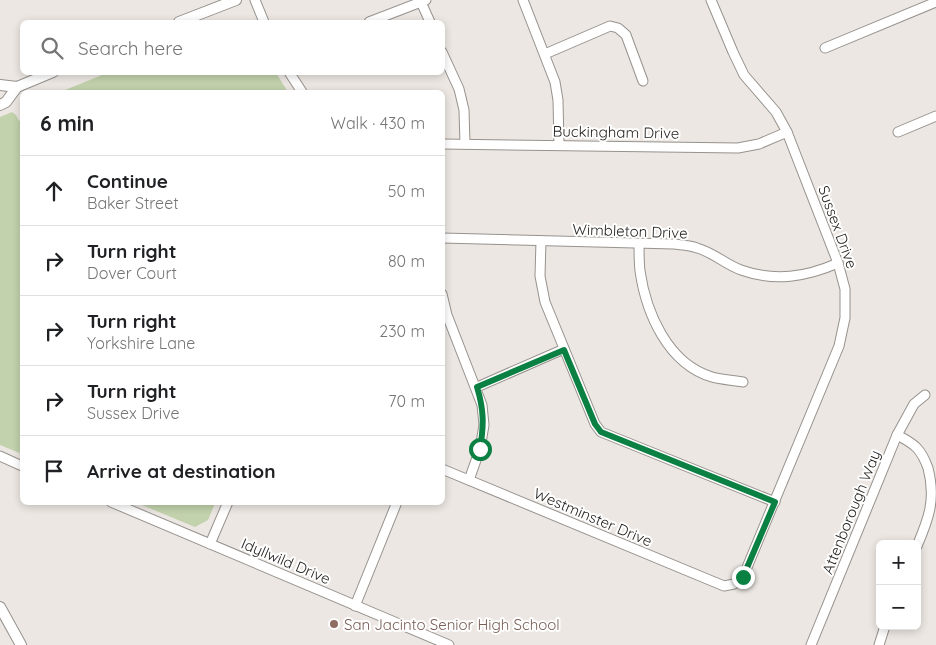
<!DOCTYPE html>
<meta charset="utf-8">
<style>
:root{--surface:#fff;--page:#f2f2f2;--text:#202124;--muted:#757577;--line:#e0e0e0}
body{margin:0;font-family:Quicksand,sans-serif;background:var(--page);color:var(--text)}
.controls{position:absolute;right:15px;bottom:15px;display:grid;overflow:hidden;border-radius:8px;box-shadow:0 2px 8px #0003}
.controls button{width:45px;height:45px;display:grid;place-items:center;padding:0;border:0;border-bottom:1px solid var(--line);background:var(--surface);color:var(--text);font:25px sans-serif}
.stop{position:absolute;width:15px;height:15px;margin:-11px;border:4px solid #0b8043;border-radius:50%;background:#fff}
.stop.end{background:#0b8043;border-color:#fff;box-shadow:0 1px 5px #0008}
.list{margin:0;padding:0;list-style:none}
h2{display:flex;justify-content:space-between;align-items:center;height:65px;margin:0;padding:0 20px;font-size:21px}
h2 small{font-size:16px;font-weight:400;color:var(--muted)}
.list li{display:grid;grid-template-columns:32px 1fr auto;gap:15px;align-items:center;box-sizing:border-box;height:70px;padding:0 20px;border-top:1px solid var(--line)}
.list b{display:block;font-size:19px;white-space:nowrap}
.list p{margin:0;font-size:16px;white-space:nowrap;color:var(--muted)}
.list em{font-size:16px;font-style:normal;color:var(--muted)}
.icon{flex:none;width:28px;height:28px;fill:none;stroke:currentColor;stroke-width:2;stroke-linecap:round;stroke-linejoin:round}
.map{position:relative;flex:none;width:936px;height:645px;overflow:hidden}
.search{position:absolute;background:var(--surface);box-shadow:0 2px 8px #0003;left:20px;top:20px;width:425px;height:55px;display:flex;align-items:center;gap:12px;box-sizing:border-box;padding:0 18px;border-radius:8px;color:var(--muted);font-size:19px}
.panel{position:absolute;background:var(--surface);box-shadow:0 2px 8px #0003;left:20px;top:90px;width:425px;height:415px;border-radius:8px}
.map>svg:first-child{display:block}
.green{fill:#c2d2ac}
.lines{fill:none;stroke-linecap:round;stroke-linejoin:round}
.minor-casing{stroke:#97928d;stroke-width:11}
.major-casing{stroke:#97928d;stroke-width:12}
.minor{stroke:#fff;stroke-width:9}
.major{stroke:#fff;stroke-width:10}
.route{stroke:#0b8043;stroke-width:6}
.education-dot{fill:#8d6e63;stroke:#fff;stroke-width:2}
.labels{text-anchor:middle;dominant-baseline:central;stroke-width:4;stroke-linejoin:round;paint-order:stroke}
.street-label{font-size:15px;fill:#262422;stroke:#fff}
.education-label{font-size:15px;fill:#785e54;stroke:#fff;text-anchor:start}
</style>
<div class="map">
<svg width="936" height="645" viewBox="0 0 936 645">
<rect width="100%" height="100%" fill="#ece7e2"/>
<g class="green">
<polygon points="107,73 276,73 288,92 60,92"/>
<polygon points="12,112 16,115 19,121 22,119 22,454 0,445 0,117"/>
<polygon points="137,503 215,503 208,520 195,527"/>
</g>
<g class="lines">
<defs>
<g id="minor">
<polyline points="255,0 264,22"/>
<polyline points="523,0 555,82 558,100 559,145"/>
<polyline points="421,2 430,22"/>
<polyline points="369,22 426,0"/>
<polyline points="825,48 936,2"/>
<polyline points="442,52 459,89 464,110 465,144"/>
<polyline points="545,54 610,26 618,28 626,35 643,81"/>
<polyline points="289,72 302,92"/>
<polyline points="898,132 936,116"/>
<polyline points="442,144 738,148 759,144 787,132"/>
<path d="M 442,238 L 674,244 C 681,245 690,245 697,248 C 713,252 726,265 741,270 C 775,282 806,277 838,263"/>
<polyline points="541,241 540,276 545,302 595,424 601,432 775,502"/>
<path d="M 639,244 C 639,253 639,262 640,271 C 646,313 668,364 712,377 C 722,380 733,380 743,382"/>
<polyline points="442,294 447,315 482,405 484,425 480,449 469,480"/>
<polyline points="477,387 564,349"/>
<path d="M 897,435 C 915,444 921,449 928,468 C 936,499 929,518 917,546"/>
<polyline points="0,456 22,466"/>
<polyline points="442,469 724,586 734,584 743,577 839,346 845,318 845,289 838,263 787,132 776,112 744,75 733,52 711,0"/>
<polyline points="111,502 449,645"/>
<polyline points="210,544 228,502"/>
<polyline points="355,606 397,502"/>
<polyline points="811,645 897,435 914,404 925,395"/>
<polyline points="879,645 885,626"/>
</g>
<g id="major">
<polyline points="179,22 236,0"/>
<polyline points="0,85 17,87 53,72"/>
<polyline points="0,105 6,102 17,87"/>
<polyline points="0,607 21,645"/>
</g>
</defs>
<use href="#minor" class="minor-casing"/>
<use href="#major" class="major-casing"/>
<use href="#minor" class="minor"/>
<use href="#major" class="major"/>
</g>
<g class="lines">
<path class="route" d="M 480,449 C 484,425 484,410 477,387 L 564,350 L 595,424 L 601,432 L 775,502 L 743,577"/>
</g>
<circle class="education-dot" cx="334" cy="624" r="5"/>
<g class="labels">
<g class="street-label">
<text transform="translate(616 132) rotate(1)">Buckingham Drive</text>
<text transform="translate(838 227) rotate(70)">Sussex Drive</text>
<text transform="translate(630 231) rotate(2)">Wimbleton Drive</text>
<text transform="translate(851 512) rotate(-68)">Attenborough Way</text>
<text transform="translate(593 517) rotate(23)">Westminster Drive</text>
<text transform="translate(286 561) rotate(23)">Idyllwild Drive</text>
</g>
<g class="education-label">
<text x="344" y="624">San Jacinto Senior High School</text>
</g>
</g>
</svg>
<div class="controls">
<button>+</button>
<button>−</button>
</div>
<div class="stop" style="left:480px;top:449px"></div>
<div class="stop end" style="left:743px;top:577px"></div>
<div class="search"><svg class="icon" aria-label="search" viewBox="0 0 24 24"><circle cx="10" cy="10" r="6"/><path d="M15 15l6 6"/></svg>Search here</div>
<section class="panel">
<h2>6 min<small>Walk · 430 m</small></h2>
<ul class="list">
<li><svg class="icon" aria-label="ahead" viewBox="0 0 24 24"><path d="M12 20V5M6 11l6-6 6 6"/></svg><div><b>Continue</b><p>Baker Street</p></div><em>50 m</em></li>
<li><svg class="icon" aria-label="right" viewBox="0 0 24 24"><path d="M7 20v-9h11M14 6l5 5-5 5"/></svg><div><b>Turn right</b><p>Dover Court</p></div><em>80 m</em></li>
<li><svg class="icon" aria-label="right" viewBox="0 0 24 24"><path d="M7 20v-9h11M14 6l5 5-5 5"/></svg><div><b>Turn right</b><p>Yorkshire Lane</p></div><em>230 m</em></li>
<li><svg class="icon" aria-label="right" viewBox="0 0 24 24"><path d="M7 20v-9h11M14 6l5 5-5 5"/></svg><div><b>Turn right</b><p>Sussex Drive</p></div><em>70 m</em></li>
<li><svg class="icon" aria-label="arrive" viewBox="0 0 24 24"><path d="M6 21V4h12l-3 4 3 4H6"/></svg><div><b>Arrive at destination</b></div></li>
</ul>
</section>
</div>
